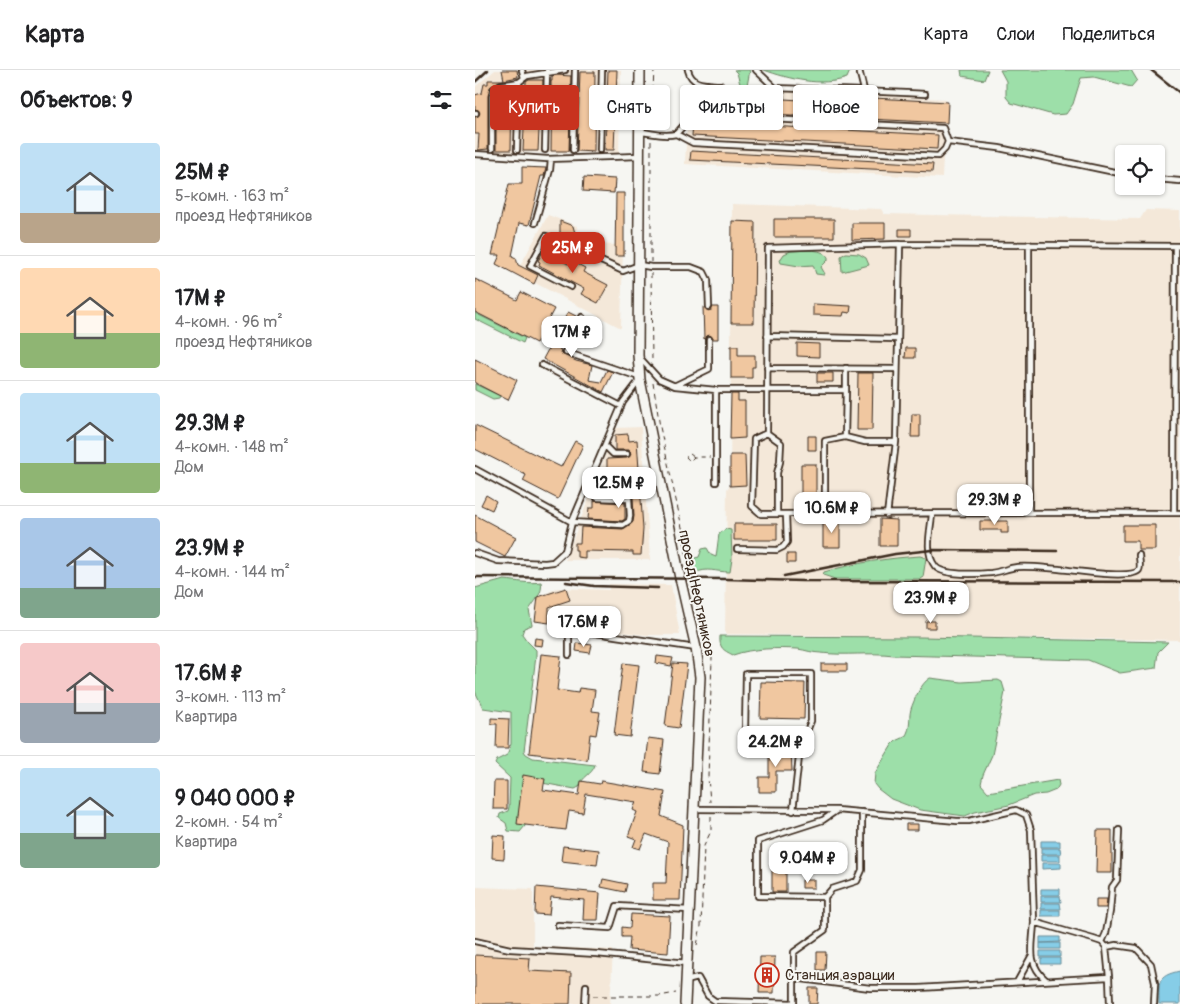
<!DOCTYPE html>
<html lang="ru">
<meta charset="utf-8">
<style>
body{margin:0;font-family:Pangolin,sans-serif;background:#f6f6f6;color:#202124;height:100vh;display:flex;flex-direction:column;font-size:19px;white-space:nowrap}
*{box-sizing:border-box;margin:0}
p{font-size:16px;color:#757577}
.icon{flex:none;width:28px;height:28px;fill:none;stroke:currentColor;stroke-width:2;stroke-linecap:round;stroke-linejoin:round}
.map{position:relative;flex:1;overflow:hidden}
.side{display:flex;flex-direction:column;background:#fff;width:475px}
.side>*{flex:none}
.top-card{position:absolute;left:15px;top:15px;width:475px;height:45px;display:flex;gap:10px}
.controls{position:absolute;left:640px;top:75px;display:grid;gap:10px}
.controls a{display:grid;place-items:center;width:50px;height:50px;border-radius:5px;background:#fff;box-shadow:0 1px 4px #0004;font-size:25px}
.price{position:absolute;translate:-50% -42px;padding:0 11px;border-radius:10px;background:#fff;color:#222;font-size:16px;line-height:32px;filter:drop-shadow(0 1px 2px #0008)}
.price::after{content:'';position:absolute;left:50%;top:30px;width:15px;height:11px;margin-left:-8px;background:inherit;clip-path:polygon(0 0,100% 0,50% 100%)}
.price.active{background:#c8321e;color:#fff}
ul{padding:0;list-style:none}
li{display:flex;align-items:center;gap:15px;height:125px;padding:0 20px}
li+li{border-top:1px solid #e0e0e0}
li span{display:grid;place-items:center;flex:none;width:140px;height:100px;border-radius:5px;color:#555}
li>.icon{margin-inline-start:auto}
span .icon{width:60px;height:60px;fill:#fffc;stroke-width:1}
li b{font-size:21px}
h2{display:flex;justify-content:space-between;align-items:center;height:60px;padding:0 20px;font-size:21px}
.pill{padding:0 18px;border-radius:5px;background:#fff;box-shadow:0 1px 4px #0004;font-size:18px;line-height:45px}
.pill.active{background:#c8321e;color:#fff}
header{display:flex;align-items:center;gap:30px;box-sizing:border-box;height:70px;padding:0 25px;background:#fff;border-bottom:1px solid #e0e0e0}
header strong{font-size:24px}
nav{display:flex;gap:28px;margin-inline-start:auto;font-size:18px}
main{display:flex;flex:1;min-height:0}
.map>svg:first-child{display:block}
.built{fill:#f4e8d9}
.green{fill:#9ddfa9;stroke:#6c8464}
.water{fill:#86cde7;stroke:#688c97}
.building{fill:#f0c7a0;stroke:#3b2a1e}
.lines{fill:none;stroke-linecap:round;stroke-linejoin:round}
.lane-casing{stroke:#3b2a1e;stroke-width:8}
.street-casing{stroke:#3b2a1e;stroke-width:12}
.path{stroke:#3b2a1e;stroke-width:1;stroke-dasharray:5 4;stroke-linecap:butt}
.lane{stroke:#f6f6f2;stroke-width:4.5}
.street{stroke:#f6f6f2;stroke-width:9}
.rail{stroke:#3b2a1e;stroke-width:2.5}
.labels{text-anchor:middle;stroke-width:4;stroke-linejoin:round;paint-order:stroke}
.street-label{font-size:15px;fill:#3b2a1e;stroke:#f6f6f2}
.poi-label{font-size:15px;fill:#3b2a1e;stroke:#f6f6f2;text-anchor:start}
</style>
<header>
<strong>Карта</strong>
<nav><a>Карта</a><a>Слои</a><a>Поделиться</a></nav>
</header>
<main>
<section class="side">
<h2>Объектов: 9<svg class="icon" aria-label="filters" viewBox="0 0 24 24"><path d="M4 7h16M4 17h16"/><circle cx="9" cy="7" r="2"/><circle cx="15" cy="17" r="2"/></svg></h2>
<ul>
<li><span style="background:linear-gradient(#bfe0f5 70%,#b9a48a 0)"><svg class="icon" aria-label="home" viewBox="0 0 24 24"><path d="M3 11l9-7 9 7M6 9v11h12V9"/></svg></span><div><b>25M ₽</b><p>5-комн. · 163 m²</p><p>проезд Нефтяников</p></div></li>
<li><span style="background:linear-gradient(#ffd9b3 65%,#8fb573 0)"><svg class="icon" aria-label="home" viewBox="0 0 24 24"><path d="M3 11l9-7 9 7M6 9v11h12V9"/></svg></span><div><b>17M ₽</b><p>4-комн. · 96 m²</p><p>проезд Нефтяников</p></div></li>
<li><span style="background:linear-gradient(#bfe0f5 70%,#8fb573 0)"><svg class="icon" aria-label="home" viewBox="0 0 24 24"><path d="M3 11l9-7 9 7M6 9v11h12V9"/></svg></span><div><b>29.3M ₽</b><p>4-комн. · 148 m²</p><p>Дом</p></div></li>
<li><span style="background:linear-gradient(#a9c7e8 70%,#7fa58c 0)"><svg class="icon" aria-label="home" viewBox="0 0 24 24"><path d="M3 11l9-7 9 7M6 9v11h12V9"/></svg></span><div><b>23.9M ₽</b><p>4-комн. · 144 m²</p><p>Дом</p></div></li>
<li><span style="background:linear-gradient(#f6c9c9 60%,#9aa5b1 0)"><svg class="icon" aria-label="home" viewBox="0 0 24 24"><path d="M3 11l9-7 9 7M6 9v11h12V9"/></svg></span><div><b>17.6M ₽</b><p>3-комн. · 113 m²</p><p>Квартира</p></div></li>
<li><span style="background:linear-gradient(#bfe0f5 65%,#7fa58c 0)"><svg class="icon" aria-label="home" viewBox="0 0 24 24"><path d="M3 11l9-7 9 7M6 9v11h12V9"/></svg></span><div><b>9 040 000 ₽</b><p>2-комн. · 54 m²</p><p>Квартира</p></div></li>
</ul>
</section>
<div class="map">
<svg width="705" height="934" viewBox="0 0 705 934">
<rect width="100%" height="100%" fill="#f6f6f2"/>
<filter id="ink" filterUnits="userSpaceOnUse"><feTurbulence type="fractalNoise" baseFrequency=".02" numOctaves="2"/><feDisplacementMap in="SourceGraphic" scale="10" xChannelSelector="R" yChannelSelector="G"/><feConvolveMatrix kernelMatrix="1 2 1 2 8 2 1 2 1" color-interpolation-filters="sRGB"/></filter>
<g filter="url(#ink)">
<!-- built -->
<path class="built" d="M20,0H146L144,83L0,82V17Z
M214,16L471,29L467,108L210,94Z
M257,134L406,139L409,144L616,148L665,149L671,140L705,141V570L250,564L252,419L255,415Z
M73,145L102,156V174L148,175L146,258L41,203Z
M166,357L175,490H90L141,358Z
M134,514L196,515L205,565H171L60,551L64,527L82,518L134,520Z
M0,817L58,819V876L138,880L135,934H0Z"/>
<!-- green -->
<path class="green" d="M259,0H275L272,16L269,17L265,14L262,3Z
M289,0H375V1L372,8C346,17 314,9 289,0Z
M486,0H513L509,10L487,6Z
M525,0H656L662,10L656,17L619,7L606,8L598,34L591,44L578,45L536,33L531,27V11Z
M316,181C327,181 346,177 353,187V190L346,197L350,204L349,205L341,204L338,195L324,196L306,193L305,190L309,184Z
M371,183L384,184L391,188L394,195L367,202L366,186Z
M0,243L50,268L48,273L0,249Z
M0,314L25,326L24,328L18,329L0,320Z
M251,459L256,460L257,489L255,502C240,502 233,497 220,503L215,499L216,489L224,487L227,479L232,478L236,485L241,487L244,464Z
M445,486L451,488L448,507L445,509H360L348,505L349,502C379,493 414,488 445,486Z
M29,510C44,511 52,514 66,512C69,522 59,532 54,540L57,555L49,558L47,564L52,571L61,580V586L49,681L51,684L58,688L120,695C117,705 107,706 104,717L100,719L67,713L51,748L50,756L45,762L33,761L31,753L24,748L25,744L33,741L34,737L35,708L20,694L22,690L32,685L36,674V642L8,638L0,621V518Z
M245,566L446,567L693,572L683,582L681,598L645,603L613,590L419,585C395,582 370,586 346,583C338,583 330,580 323,579C302,578 278,578 258,585C248,580 244,578 245,566Z
M455,608L487,612L523,610L527,612L530,622L517,685L508,705L506,714L513,722L583,710L584,715L581,720L571,724L559,725L534,735L500,742L490,746L445,740L416,729L403,719L399,714L400,703L417,675L421,671L430,667C437,656 433,650 436,639C439,630 446,613 455,608Z"/>
<!-- water -->
<path class="water" d="M566,771H585V777H566Z
M566,778H585L586,784H566Z
M566,785H585V791H566Z
M567,793H586V798L567,799Z
M566,819H585V825H566Z
M566,826H585L586,832H566Z
M566,833H585L586,839H566Z
M566,840H585V846H566Z
M565,867H585V872L565,873Z
M565,873H585V879H565Z
M565,881H585V887H565Z
M566,888H585V894H566Z
M705,901V934H684C684,913 681,906 705,901Z"/>
<!-- building -->
<path class="building" d="M27,0H42L43,7L24,11L15,17L13,26V79L3,80L4,64H0V47L3,46L5,43L3,40L0,39V25L7,23L9,14H13V10H29Z
M133,0H142L139,80H130Z
M105,2H120L119,82L102,81Z
M82,5L96,6L94,81H76L77,17H76V11H77V6Z
M54,10H68V17H66L63,81H48L51,12Z
M37,17L36,80H21V27L22,22L27,19Z
M249,20H266V27L300,29V24L309,25V29L342,31V25L473,32L472,53L217,40L218,24L249,26Z
M218,52L463,65L462,79L217,66Z
M216,81L458,94L457,102L215,90Z
M47,97L71,98L69,106H66L54,155L44,153L37,186L41,188L43,195L63,205L59,214L21,194L25,185H17L34,114H47Z
M109,107L140,109L139,123L108,121Z
M141,123H149V186H140Z
M299,149H359V167H299Z
M85,151L98,156L103,174L85,168Z
M257,151L280,152L279,253H256Z
M377,153H410V169L377,170Z
M424,159H436V166H424Z
M71,175L83,180L80,187L93,194L95,190L110,198L108,202L133,215L123,233L106,224L109,219L64,195L65,192L63,191Z
M0,209L42,230L46,222L79,239L61,273L0,242Z
M338,234L376,236L375,243L369,242L368,246L338,245Z
M228,237L234,241L238,237H243V269H238L236,266L234,265L229,269Z
M93,242L101,246L84,279L86,280L85,283L101,291L117,295L114,310L126,312L132,300L138,302L128,322L68,289Z
M322,273L344,274V287L322,286Z
M256,276H263V285H280V297H277V308H256Z
M431,278H440V288H430Z
M0,289L42,310L33,330L0,313Z
M342,303H358V312H342Z
M383,303H398L397,360H382Z
M256,324H263V331H270V368L255,369Z
M437,344H445V367H436Z
M0,355L86,397L100,371L108,375L83,429L48,411L51,405L0,379Z
M153,364L154,371L162,370L168,459L166,485H158V482L110,481V488L102,487V480H100V473H105L106,457L148,459L158,452L159,446L157,409L153,407L132,406V389L152,388L156,384L154,380H140V365Z
M333,366H341V380H333Z
M255,385H270L271,415L255,416Z
M326,394H341V434H326Z
M132,414L149,415L150,425L122,424V415Z
M11,425L21,431L17,440L6,435Z
M119,431L150,433V449L147,451L113,449L114,438H119Z
M0,445L41,467L30,487L0,472Z
M405,449L422,450V476H405Z
M348,450H365V477H348Z
M505,451H533V463H526V460H505Z
M259,454H302V470H259Z
M648,455H680V480H663V471H648Z
M312,484H320V493H312Z
M91,518L95,530L74,537V553L60,551L63,527Z
M451,551H460V558H451Z
M60,568L68,569L67,576L59,575Z
M102,573L117,575L115,583L101,581Z
M66,584L86,586L82,620L103,623L104,618L120,620L117,641L125,642L121,665L115,664L112,690L54,683Z
M182,586L198,588L196,596L181,593Z
M148,593L164,595L155,667L139,665Z
M198,593L212,594L204,658L190,656Z
M346,594H372V601H346Z
M286,612L330,613L329,649L285,648Z
M16,648L34,649L33,678H21L22,654H16Z
M173,668L189,670L185,704L169,702Z
M316,678L317,701H301V722H284V707H294V679Z
M48,705L70,709L68,720L104,725L106,711L125,714L126,711L190,722L186,746L208,755L205,830H178V813H191L193,772L171,764L165,779L158,777L161,769L153,766L162,742L158,740L161,732L111,724L108,743L94,741L91,760L42,754Z
M19,711H32V739H18Z
M431,754H443V760H431Z
M622,760H637V803H621Z
M18,765L30,766L29,789L17,788Z
M88,776L124,780L122,795L86,791Z
M297,777H311V822H297Z
M128,809L152,814L150,822L126,817Z
M327,810H339V818H327Z
M61,817L125,823L123,850H108L109,830L76,827L74,845L60,844Z
M621,829H632L631,838H621Z
M156,844L195,846L193,883L154,880L155,867H147V857L155,858Z
M342,882H351L350,900H342Z
M0,885L55,888L54,901L96,903L95,934H0Z
M285,887H300L299,923H284Z
M334,918H343L342,934H334Z"/>
<g class="lines">
<!-- lane casing -->
<g class="lane-casing">
<path id="lane" d="M47,0L49,8
M213,0C217,16 232,14 245,15
M281,0L300,18C350,20 400,21 450,24
M384,0L389,20
M0,43H1
M165,62C179,63 187,67 201,64L218,73L463,86L470,79L473,72L468,58L218,45L201,64
M473,72L524,78L649,104
M17,79V26L19,19L25,15L44,12L52,6L90,0
M42,80L44,12
M70,80L72,1
M98,80L100,0
M125,80L127,0
M0,84L72,89L164,86
M681,109L705,111
M60,153L75,100L76,89
M554,174V441
M705,176L425,174L293,178L292,363L279,369L277,436L286,444C426,444 565,442 705,443
M96,217L55,196L71,166L148,201L164,195L176,197H216L229,202L233,210L234,237
M107,247L90,282L164,307
M292,266L422,269
M164,287L184,309L200,316L241,320H371L370,367L390,372H421L425,174
M67,295L146,336
M292,298L422,299
M201,315L234,299V269
M241,320V412
M371,320V298
M292,363L306,373L305,392L302,403V444
M130,376L138,384H152
M0,399L97,452L148,455L154,451L155,446L153,411L129,410L118,403
M122,428L154,429
M699,443L700,176
M350,444V371L370,367
M457,444C456,459 449,482 460,496C467,506 503,504 516,503C525,502 533,498 542,497C556,496 570,498 584,499C597,500 657,510 664,500C666,497 664,489 664,485
M412,445L421,372
M262,479L302,480L308,477L312,472L311,444
M0,483L23,491L70,493L78,492L90,481L97,452L148,332L164,311
M94,585V559L221,578
M219,739L362,740L482,751H494L541,740L551,745L556,760L559,852L618,869L627,872L631,877L634,907L635,934
M318,741L325,678L336,651V604H271L270,661H332
M361,741L348,750L283,771V826L350,827L357,819L382,811L387,800V742
M559,852C558,876 551,893 571,910
M83,855L135,858L142,836L214,840
M0,871L35,879L122,884L212,893
M627,872L631,863L635,841L637,817L642,810L644,760
M631,877L641,875L661,878L676,894L680,913L679,934
M319,908L395,918H444L634,907
M211,911L223,908L233,926L240,931L319,933
M542,912L557,885
M110,934L111,916
M319,934V882L350,860V827"/>
</g>
<!-- street casing -->
<g class="street-casing">
<path id="street" d="M165,0L163,285L165,310L205,508L221,578L225,607L210,934"/>
</g>
<!-- path -->
<path class="path" d="M176,57L179,0
M176,71V192
M176,203L177,292
M178,313L185,357L208,462L215,508L237,589L233,707L235,732
M219,387L215,384L211,387L215,391L219,387H235
M222,875L226,856L229,776L236,761V746
M118,926H184L201,923"/>
<!-- lane -->
<use href="#lane" class="lane"/>
<!-- street -->
<use href="#street" class="street"/>
<!-- rail -->
<path class="rail" d="M676,0L705,23
M0,12L13,0
M309,506L420,484L457,480L582,481
M0,507L251,509L327,511L705,512
M91,512L119,516L183,518"/>
</g>
</g>
<!-- icons -->
<defs>
<g id="building-ring" transform="scale(1.25)"><circle r="9.5" fill="#f6f6f2" stroke="#c8321e" stroke-width="1.5"/><path d="M-4-6H4V6H1V3H-1V6H-4ZM-2.5-4.3h1.7v1.8h-1.7ZM.8-4.3h1.7v1.8H.8ZM-2.5-1h1.7V.8h-1.7ZM.8-1h1.7V.8H.8Z" fill="#c8321e"/></g>
</defs>
<g fill-rule="evenodd">
<use href="#building-ring" x="292" y="905"/>
</g>
<g class="labels">
<!-- street labels -->
<g class="street-label">
<text transform="translate(222 523) rotate(78)" y="5">проезд Нефтяников</text>
</g>
<!-- poi labels -->
<g class="poi-label">
<text x="310" y="910">Станция аэрации</text>
</g>
</g>
</svg>
<div class="controls">
<a><svg class="icon" aria-label="locate" viewBox="0 0 24 24"><circle cx="12" cy="12" r="6"/><path d="M12 2v4M12 18v4M2 12h4M18 12h4"/></svg></a>
</div>
<b class="price active" style="left:98px;top:204px">25M ₽</b>
<b class="price" style="left:97px;top:288px">17M ₽</b>
<b class="price" style="left:144px;top:439px">12.5M ₽</b>
<b class="price" style="left:520px;top:456px">29.3M ₽</b>
<b class="price" style="left:357px;top:464px">10.6M ₽</b>
<b class="price" style="left:456px;top:554px">23.9M ₽</b>
<b class="price" style="left:109px;top:578px">17.6M ₽</b>
<b class="price" style="left:301px;top:698px">24.2M ₽</b>
<b class="price" style="left:333px;top:814px">9.04M ₽</b>
<div class="top-card">
<a class="pill active">Купить</a>
<a class="pill">Снять</a>
<a class="pill">Фильтры</a>
<a class="pill">Новое</a>
</div>
</div>
</main>
